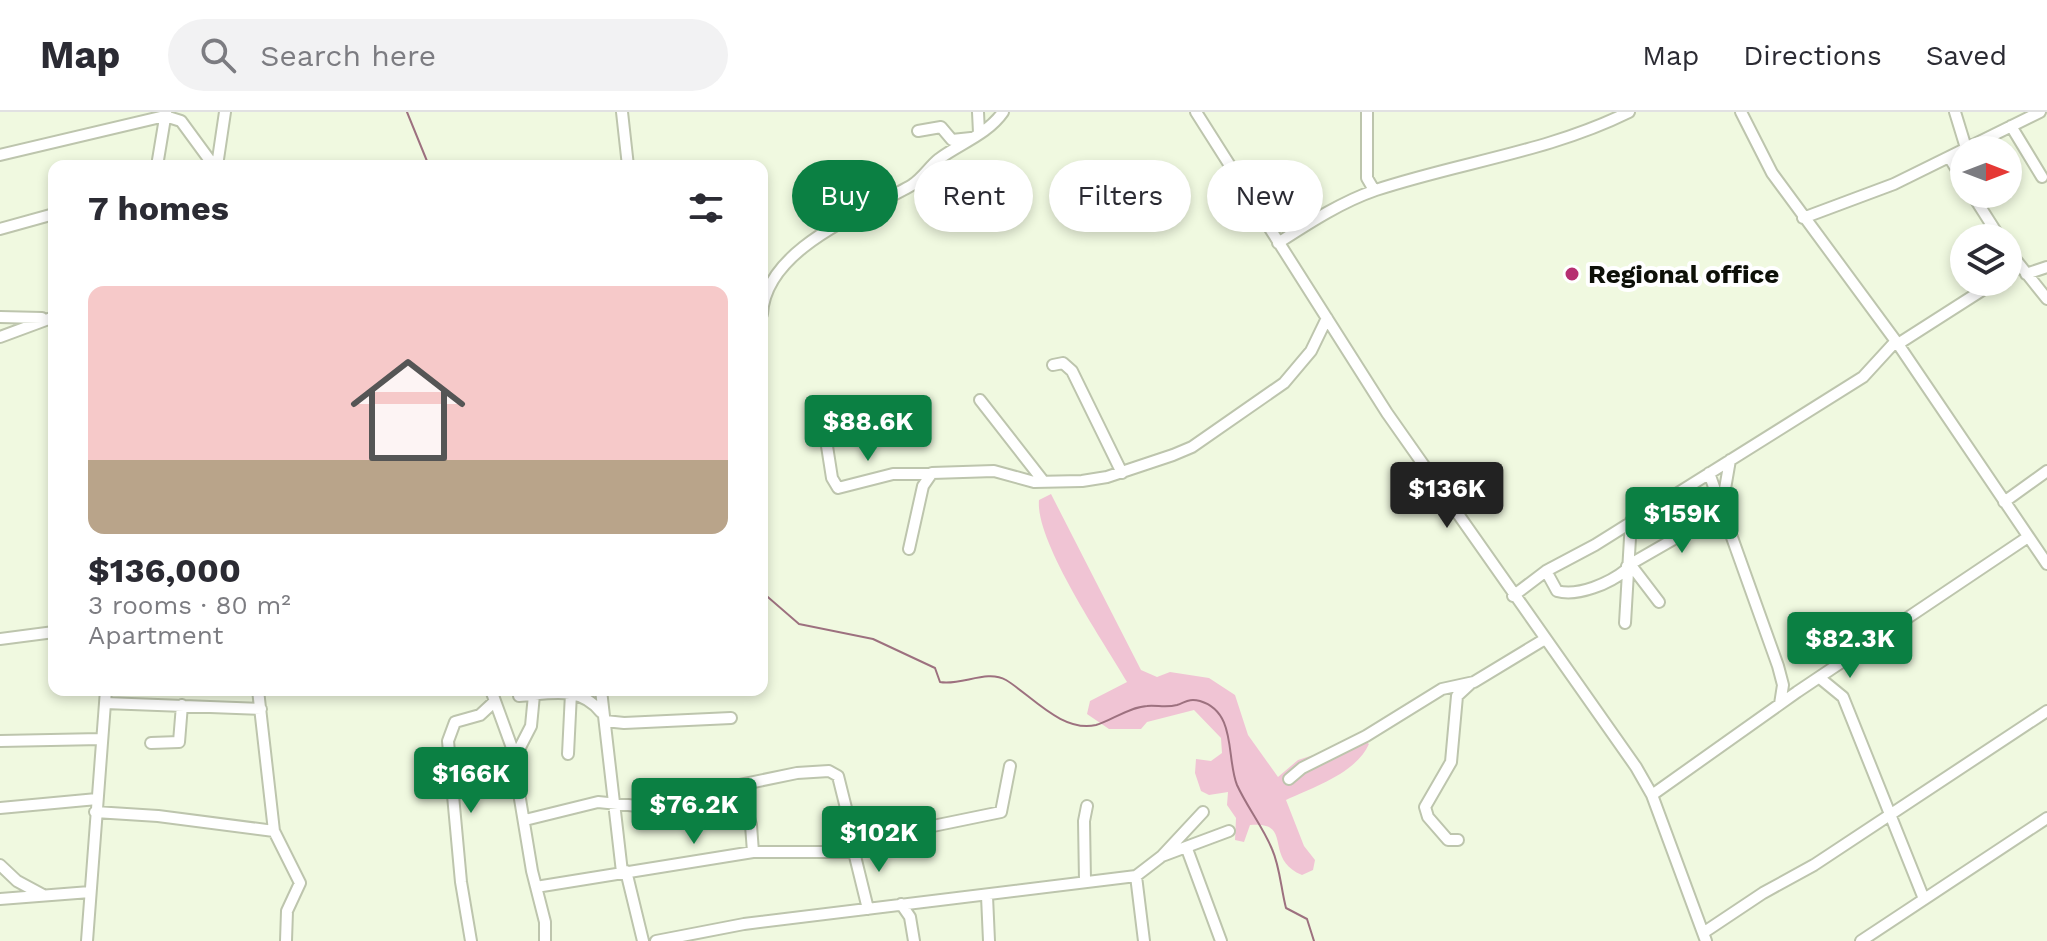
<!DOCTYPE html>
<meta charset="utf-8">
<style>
body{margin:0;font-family:"Work Sans",sans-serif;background:#f2f2f3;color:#2b2b33;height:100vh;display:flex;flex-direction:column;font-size:30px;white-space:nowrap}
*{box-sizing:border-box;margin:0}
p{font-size:26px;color:#7c7c81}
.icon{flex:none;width:44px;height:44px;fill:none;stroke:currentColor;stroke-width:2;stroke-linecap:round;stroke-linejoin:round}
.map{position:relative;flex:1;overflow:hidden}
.details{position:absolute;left:48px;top:48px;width:720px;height:536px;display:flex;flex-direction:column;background:#fff;border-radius:16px;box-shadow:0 4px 12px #0003}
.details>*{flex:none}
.banner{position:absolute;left:792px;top:48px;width:760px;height:72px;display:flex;gap:16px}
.needle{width:52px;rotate:90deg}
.tools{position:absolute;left:1950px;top:24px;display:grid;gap:16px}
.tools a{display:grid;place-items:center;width:72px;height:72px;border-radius:50%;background:#fff;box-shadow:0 4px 12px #0003;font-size:40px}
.price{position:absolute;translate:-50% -68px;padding:0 18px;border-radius:8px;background:#0b8043;color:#fff;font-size:26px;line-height:52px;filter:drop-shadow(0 2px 4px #0008)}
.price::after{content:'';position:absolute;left:50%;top:48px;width:24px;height:18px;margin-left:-12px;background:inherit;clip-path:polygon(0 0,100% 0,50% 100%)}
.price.active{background:#222;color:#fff}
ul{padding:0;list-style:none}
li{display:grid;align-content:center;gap:16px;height:424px;padding:0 40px}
li span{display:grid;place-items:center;height:248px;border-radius:16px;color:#555}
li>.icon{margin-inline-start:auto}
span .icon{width:144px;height:144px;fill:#fffc;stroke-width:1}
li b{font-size:34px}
h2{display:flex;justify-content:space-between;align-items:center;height:96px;padding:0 40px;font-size:34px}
.tag{padding:0 28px;border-radius:36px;background:#fff;box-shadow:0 4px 12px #0003;font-size:28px;line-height:72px}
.tag.active{background:#0b8043;color:#fff}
header{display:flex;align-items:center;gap:48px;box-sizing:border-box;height:112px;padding:0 40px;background:#fff;border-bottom:2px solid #e1e1e2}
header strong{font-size:38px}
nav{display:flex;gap:44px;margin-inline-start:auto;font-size:28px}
.search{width:560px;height:72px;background:#f2f2f3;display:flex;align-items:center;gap:20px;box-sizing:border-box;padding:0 28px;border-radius:44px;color:#7c7c81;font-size:30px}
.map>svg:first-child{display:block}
.green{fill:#f0c4d4}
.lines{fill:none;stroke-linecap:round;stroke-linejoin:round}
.stream{stroke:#9d717f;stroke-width:2}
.minor-casing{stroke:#bdc5ad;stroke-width:14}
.minor{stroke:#fff;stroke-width:10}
.poi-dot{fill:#b62f71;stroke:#fff;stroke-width:3}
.labels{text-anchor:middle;stroke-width:8;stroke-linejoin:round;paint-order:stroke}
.poi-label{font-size:26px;font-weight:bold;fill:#0d1008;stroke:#fff;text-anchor:start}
</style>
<header>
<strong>Map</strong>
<div class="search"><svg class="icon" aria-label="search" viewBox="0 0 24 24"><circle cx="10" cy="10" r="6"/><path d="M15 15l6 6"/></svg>Search here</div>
<nav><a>Map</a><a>Directions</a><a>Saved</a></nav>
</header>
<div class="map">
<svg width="2047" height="829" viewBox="0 0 2047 829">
<rect width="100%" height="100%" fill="#f0f9e0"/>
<!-- green -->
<path class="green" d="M1051,382L1141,558L1157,565L1170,560L1209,566L1235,583L1248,623L1278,665L1298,648L1363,627L1369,632C1356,661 1314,675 1286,688L1304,734L1315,748L1313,758L1302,763C1262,746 1295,709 1250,713L1244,730L1235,728L1236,706L1227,693L1228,680L1209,683L1201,679L1195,661L1196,647L1211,649L1222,641L1221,626L1194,598L1147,610L1141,617H1109L1087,602L1090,589L1127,570C1104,530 1035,430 1039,388Z"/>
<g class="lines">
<!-- stream -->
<path class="stream" d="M407,0L429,54
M762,480L799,512L873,527L935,556L940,570C961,574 987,557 1006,568C1031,583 1062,621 1096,613C1111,609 1129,595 1147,594C1157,593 1166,596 1177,593C1186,590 1189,586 1200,589C1237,600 1226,646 1237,673C1247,695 1263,715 1272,737C1280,755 1281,777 1286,796L1307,807L1314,829"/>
<!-- minor casing -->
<g class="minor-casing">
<path id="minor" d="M622,0L628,54
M978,0L979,21
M1196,0L1387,301L1636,655L1652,683L1706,829
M1367,0V66L1374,78
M1741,0L1772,61L1898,232L2047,452
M1955,0L1966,36
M2011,14L2042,65
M918,19L941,15L952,28L971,26
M0,43L165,4L181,9L214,54
M1949,45L1964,69
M157,54L166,0
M217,54L225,0
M1972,82L2000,126
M1803,106L1894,72L2040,0
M0,117L54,102
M1278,131C1309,111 1341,90 1376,78C1461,50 1548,40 1629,0
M2008,138L2047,187
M2008,162L2019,155
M2026,162L2047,155
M762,202C766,135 864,101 912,73C923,66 929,55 939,47C959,32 988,22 1003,0
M0,205L42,206
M0,225L54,205
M1898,232L1995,170
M1053,253L1063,251L1072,259L1122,361
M980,288L1044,370
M824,315L832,366L838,376L893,362H930
M1709,361L1778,554L1783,573L1780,592
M2004,390L2047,359
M909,437L923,374L932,361L994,359L1034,370L1082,369L1107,365L1173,343L1192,335L1284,271L1311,239L1327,206
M1630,452L1659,490
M1627,454L1721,400L1730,348
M1546,459L1557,479C1578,485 1610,471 1626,458
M1513,484L1546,459L1595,433L1863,265L1896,229
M1625,511L1631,409
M0,527L54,520
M1821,567L1843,585L1924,787
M258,578L274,719L300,771L287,799L286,829
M491,578L511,633L532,759L545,810V829
M601,578L622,760
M519,584C550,582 579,573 601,600
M105,591L261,597
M605,609L624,611L731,606
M0,629L101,627
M151,631L179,630L182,593
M568,642L571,581
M514,647L531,614L534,583
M1289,667L1302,656L1366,624L1442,577L1474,570L1545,527
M740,674L751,713L753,740
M1652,683L1797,580L2028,425
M0,696L97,687
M95,700L158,704L274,719
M525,708L598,690L638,694L797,661L829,659L838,664L853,724
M861,722L854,740L868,797
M1458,728H1448L1428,705L1425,695L1451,650L1457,584L1471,571
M1187,737L1221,829
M829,738L857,723L928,715L1001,700L1010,654
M1162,744L1203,700
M0,753L17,769L43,783
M626,759L643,829
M1136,764L1162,744L1229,719
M1085,769L1084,709L1087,694
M536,775L753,740H854
M987,784L989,829
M0,787L90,780
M901,792L910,805L914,829
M1703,821L1763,781L1814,753L2047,599
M87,829L106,578
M471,829L461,770L448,629L455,610L480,603L494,590
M656,829L744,812L1136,764L1144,829
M1861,829L2047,706"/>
</g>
<!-- minor -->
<use href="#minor" class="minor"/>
</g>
<!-- markers -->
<circle class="poi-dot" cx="1572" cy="162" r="8"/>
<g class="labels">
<!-- poi labels -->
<g class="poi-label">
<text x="1588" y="171">Regional office</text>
</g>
</g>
</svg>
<div class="tools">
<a><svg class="needle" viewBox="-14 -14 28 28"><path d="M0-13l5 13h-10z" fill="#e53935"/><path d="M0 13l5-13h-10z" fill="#7c7c81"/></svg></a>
<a><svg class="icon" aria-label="layers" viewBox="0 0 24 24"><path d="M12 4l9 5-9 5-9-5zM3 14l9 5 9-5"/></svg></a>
</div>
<b class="price" style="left:868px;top:351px">$88.6K</b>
<b class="price active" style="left:1447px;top:418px">$136K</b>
<b class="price" style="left:1682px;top:443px">$159K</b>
<b class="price" style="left:1850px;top:568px">$82.3K</b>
<b class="price" style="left:471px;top:703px">$166K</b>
<b class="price" style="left:694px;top:734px">$76.2K</b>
<b class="price" style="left:879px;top:762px">$102K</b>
<div class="banner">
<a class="tag active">Buy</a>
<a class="tag">Rent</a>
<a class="tag">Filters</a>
<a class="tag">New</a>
</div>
<section class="details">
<h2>7 homes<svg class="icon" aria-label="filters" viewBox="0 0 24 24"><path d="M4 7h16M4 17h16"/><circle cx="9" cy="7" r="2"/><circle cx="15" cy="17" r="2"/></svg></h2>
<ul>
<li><span style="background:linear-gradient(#f6c9c9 70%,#b9a48a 0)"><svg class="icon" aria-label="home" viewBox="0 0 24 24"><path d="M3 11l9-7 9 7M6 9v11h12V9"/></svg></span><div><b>$136,000</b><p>3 rooms · 80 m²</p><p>Apartment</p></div></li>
</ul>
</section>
</div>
